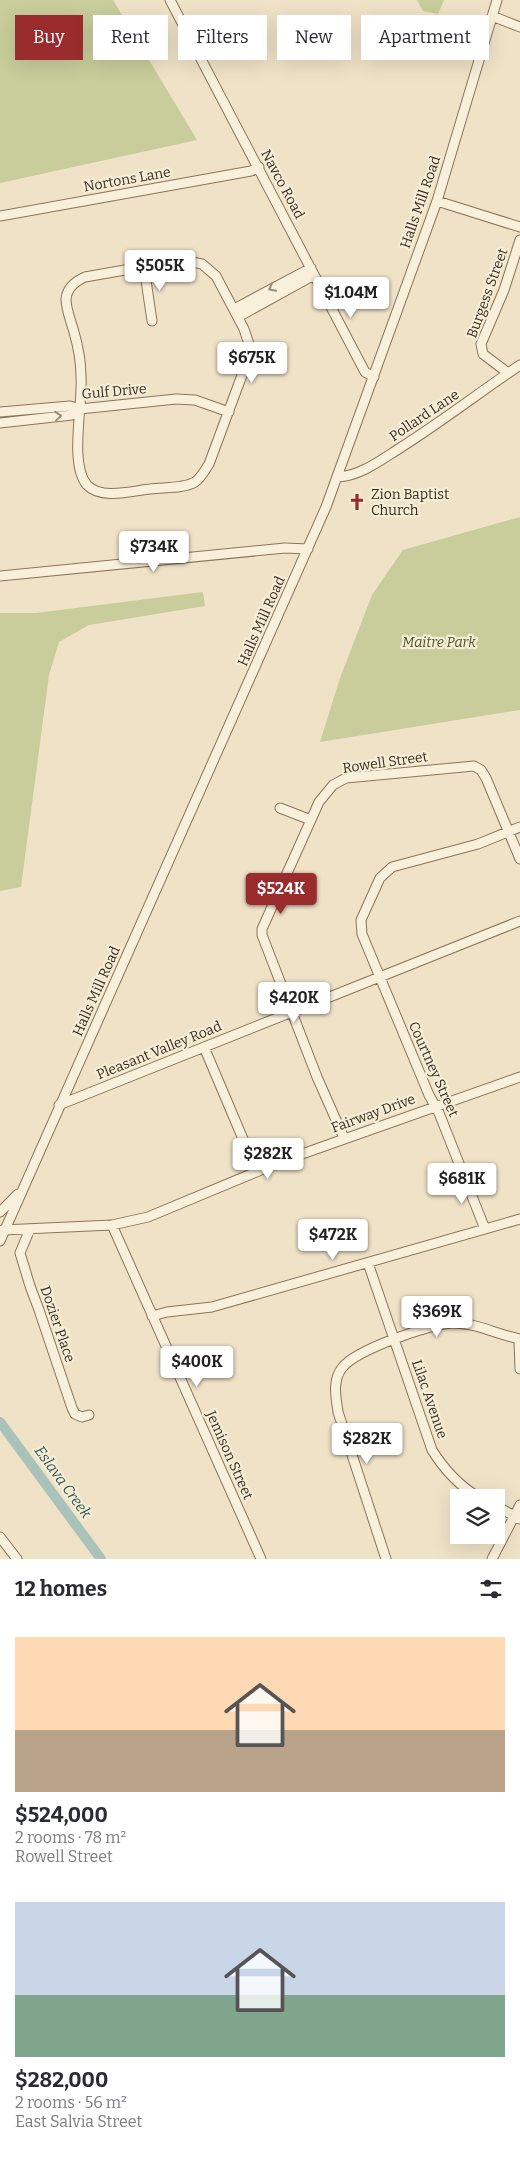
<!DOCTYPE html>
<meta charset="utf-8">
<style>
body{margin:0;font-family:Bitter,serif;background:#f7f7f7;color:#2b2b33;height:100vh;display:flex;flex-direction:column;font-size:19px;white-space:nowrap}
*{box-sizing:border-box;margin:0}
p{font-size:16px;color:#7c7c81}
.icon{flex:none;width:28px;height:28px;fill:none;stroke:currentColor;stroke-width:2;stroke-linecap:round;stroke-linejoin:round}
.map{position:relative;height:1559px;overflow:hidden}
.panel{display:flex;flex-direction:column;background:#fff;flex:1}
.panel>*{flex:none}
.banner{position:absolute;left:15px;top:15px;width:490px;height:45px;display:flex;gap:10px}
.tools{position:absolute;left:450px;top:1489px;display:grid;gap:10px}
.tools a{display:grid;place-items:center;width:55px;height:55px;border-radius:0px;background:#fff;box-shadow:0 5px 20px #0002;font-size:25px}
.price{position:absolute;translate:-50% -42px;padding:0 11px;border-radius:5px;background:#fff;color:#222;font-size:16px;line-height:32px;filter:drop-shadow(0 1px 2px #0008)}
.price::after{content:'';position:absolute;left:50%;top:30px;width:15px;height:11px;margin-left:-8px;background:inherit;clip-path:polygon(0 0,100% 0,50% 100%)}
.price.on{background:#9a2c2e;color:#fff}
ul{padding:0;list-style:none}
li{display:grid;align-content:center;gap:10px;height:265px;padding:0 15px}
li span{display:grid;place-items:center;height:155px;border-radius:0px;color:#555}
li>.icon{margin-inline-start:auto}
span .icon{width:90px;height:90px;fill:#fffc;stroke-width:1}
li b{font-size:21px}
h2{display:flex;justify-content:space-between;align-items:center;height:60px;padding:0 15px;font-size:21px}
.pill{padding:0 18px;border-radius:0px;background:#fff;box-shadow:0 5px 20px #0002;font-size:18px;line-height:45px}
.pill.on{background:#9a2c2e;color:#fff}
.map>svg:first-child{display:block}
.green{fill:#c8cd9b}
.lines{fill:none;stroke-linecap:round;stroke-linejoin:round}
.river{stroke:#a9c3bb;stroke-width:10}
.minor-casing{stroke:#8b745c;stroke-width:11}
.minor{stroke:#f9f0db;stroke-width:9}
.oneway{stroke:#9a8e7e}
.labels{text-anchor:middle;stroke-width:4.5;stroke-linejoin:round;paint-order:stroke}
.street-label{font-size:14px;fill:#3b2d20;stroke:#f6edd7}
.poi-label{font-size:14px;fill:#3b2d20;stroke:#f6edd7;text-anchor:start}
.park-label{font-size:14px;font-style:italic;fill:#4c5827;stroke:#f6edd7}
.water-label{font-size:15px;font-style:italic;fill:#2f5b57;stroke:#f6edd7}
</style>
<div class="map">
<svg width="520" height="1559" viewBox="0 0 520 1559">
<rect width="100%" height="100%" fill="#efe2c7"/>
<!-- green -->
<path class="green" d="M0,0H113L197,140L0,183Z
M417,0H444L438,14L423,11Z
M520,517V710L320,742L340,678L372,595L403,550Z
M203,592L205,606L89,625L59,642L49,675L21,887L0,891V613H36Z"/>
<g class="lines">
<!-- river -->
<path class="river" d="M0,1422L101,1559"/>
<!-- minor casing -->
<g class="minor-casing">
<path id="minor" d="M170,0L365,372L374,377
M492,16L520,27
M437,201L520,227
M0,216L251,171L259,167
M182,260L202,264L216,276L244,329L249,344L248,359L209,464C205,470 201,478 195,482C183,489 163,487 150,489C132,491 101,500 87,485C69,464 83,405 81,377C81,362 78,346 74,332C71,321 66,310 66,299C67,288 76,281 85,277Z
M144,267L152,321
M234,309L311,268
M238,317L314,275
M508,373L483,354L481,344L504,290L520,240
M0,412L70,406L80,409L176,399L195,400L229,412
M0,423L72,415L80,409
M338,477C360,476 381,460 400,448C441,422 480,392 520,365
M0,576L285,548L308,549
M280,808L311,820
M204,1047L257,1172
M59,1105L520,921
M344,1138L317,1077L262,935V929L319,802L333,785L346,778L474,766L481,770L486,778L520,859
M0,1212L18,1194
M112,1225L261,1559
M30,1229L20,1253L30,1286L39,1310L72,1408L75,1414L82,1417L89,1415
M485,1229L439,1113L429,1095L362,934L361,920L380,878L392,867L478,844L520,827
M2,1230L112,1225L148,1217L285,1160L520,1077
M0,1241L326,507L437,201L497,0
M368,1263L432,1450C445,1471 459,1486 480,1498
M152,1316L167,1312L212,1307L520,1219
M519,1340L520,1369
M496,1506L520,1519
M0,1537L17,1559
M386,1559L338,1412C336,1397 332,1381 342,1368C355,1350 432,1323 454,1323C477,1323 498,1335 520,1339
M492,1559L520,1505"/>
</g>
<!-- minor -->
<use href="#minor" class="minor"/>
</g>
<!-- one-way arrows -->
<defs><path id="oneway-chevron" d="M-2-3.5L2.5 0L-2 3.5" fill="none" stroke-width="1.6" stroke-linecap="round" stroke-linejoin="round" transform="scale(1.25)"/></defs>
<g class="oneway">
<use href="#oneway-chevron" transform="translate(272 288) rotate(152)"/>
<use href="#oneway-chevron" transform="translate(58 416) rotate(-6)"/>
</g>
<!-- icons -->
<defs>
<g id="church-bare" transform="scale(1.35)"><path d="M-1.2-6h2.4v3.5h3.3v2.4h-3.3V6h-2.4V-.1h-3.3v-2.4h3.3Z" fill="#9a2c2e" stroke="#f6edd7" stroke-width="2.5" paint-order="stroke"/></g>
</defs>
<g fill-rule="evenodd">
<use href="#church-bare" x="357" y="502"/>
</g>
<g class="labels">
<!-- street labels -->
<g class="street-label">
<text transform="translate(127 179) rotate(-10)" y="5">Nortons Lane</text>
<text transform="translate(283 184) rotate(62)" y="5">Navco Road</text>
<text transform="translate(420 202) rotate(-71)" y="5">Halls Mill Road</text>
<text transform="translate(487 293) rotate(-70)" y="5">Burgess Street</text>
<text transform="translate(114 391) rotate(-5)" y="5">Gulf Drive</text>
<text transform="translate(424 415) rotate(-34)" y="5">Pollard Lane</text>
<text transform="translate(261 621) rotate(-66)" y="5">Halls Mill Road</text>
<text transform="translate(385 762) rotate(-8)" y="5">Rowell Street</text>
<text transform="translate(96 991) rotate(-66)" y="5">Halls Mill Road</text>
<text transform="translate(159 1050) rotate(-22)" y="5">Pleasant Valley Road</text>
<text transform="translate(434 1069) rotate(66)" y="5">Courtney Street</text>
<text transform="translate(373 1113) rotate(-20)" y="5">Fairway Drive</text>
<text transform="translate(58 1324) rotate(71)" y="5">Dozier Place</text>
<text transform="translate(430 1399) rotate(71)" y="5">Lilac Avenue</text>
<text transform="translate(230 1455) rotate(66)" y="5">Jemison Street</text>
</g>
<!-- poi labels -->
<g class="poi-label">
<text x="371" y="499">Zion Baptist<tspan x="371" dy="16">Church</tspan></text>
</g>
<!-- park labels -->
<g class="park-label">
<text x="439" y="647">Maitre Park</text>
</g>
<!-- water labels -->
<g class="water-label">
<text transform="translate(63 1482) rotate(54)" y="5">Eslava Creek</text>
</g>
</g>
</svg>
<div class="tools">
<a><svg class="icon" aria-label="layers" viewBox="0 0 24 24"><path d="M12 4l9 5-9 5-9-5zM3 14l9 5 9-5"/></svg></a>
</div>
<b class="price" style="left:160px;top:292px">$505K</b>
<b class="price" style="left:351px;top:319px">$1.04M</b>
<b class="price" style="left:252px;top:384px">$675K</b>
<b class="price" style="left:154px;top:573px">$734K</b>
<b class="price on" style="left:281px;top:915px">$524K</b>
<b class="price" style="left:294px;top:1024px">$420K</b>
<b class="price" style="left:268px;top:1180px">$282K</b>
<b class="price" style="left:462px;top:1205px">$681K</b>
<b class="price" style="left:333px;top:1261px">$472K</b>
<b class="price" style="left:437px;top:1338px">$369K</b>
<b class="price" style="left:197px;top:1388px">$400K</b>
<b class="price" style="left:367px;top:1465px">$282K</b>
<div class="banner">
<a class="pill on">Buy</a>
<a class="pill">Rent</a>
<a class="pill">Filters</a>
<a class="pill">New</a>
<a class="pill">Apartment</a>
</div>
</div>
<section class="panel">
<h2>12 homes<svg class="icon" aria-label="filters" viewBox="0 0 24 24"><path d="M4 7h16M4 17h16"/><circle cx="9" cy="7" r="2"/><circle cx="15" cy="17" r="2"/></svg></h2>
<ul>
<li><span style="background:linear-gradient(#ffd9b3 60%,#b9a48a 0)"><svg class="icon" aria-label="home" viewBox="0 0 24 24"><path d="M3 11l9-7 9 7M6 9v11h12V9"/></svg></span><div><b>$524,000</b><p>2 rooms · 78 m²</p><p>Rowell Street</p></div></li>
<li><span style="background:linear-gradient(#c9d6e8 60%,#7fa58c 0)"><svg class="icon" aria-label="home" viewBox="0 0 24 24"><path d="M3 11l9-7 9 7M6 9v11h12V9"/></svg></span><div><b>$282,000</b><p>2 rooms · 56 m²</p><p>East Salvia Street</p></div></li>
</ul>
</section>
